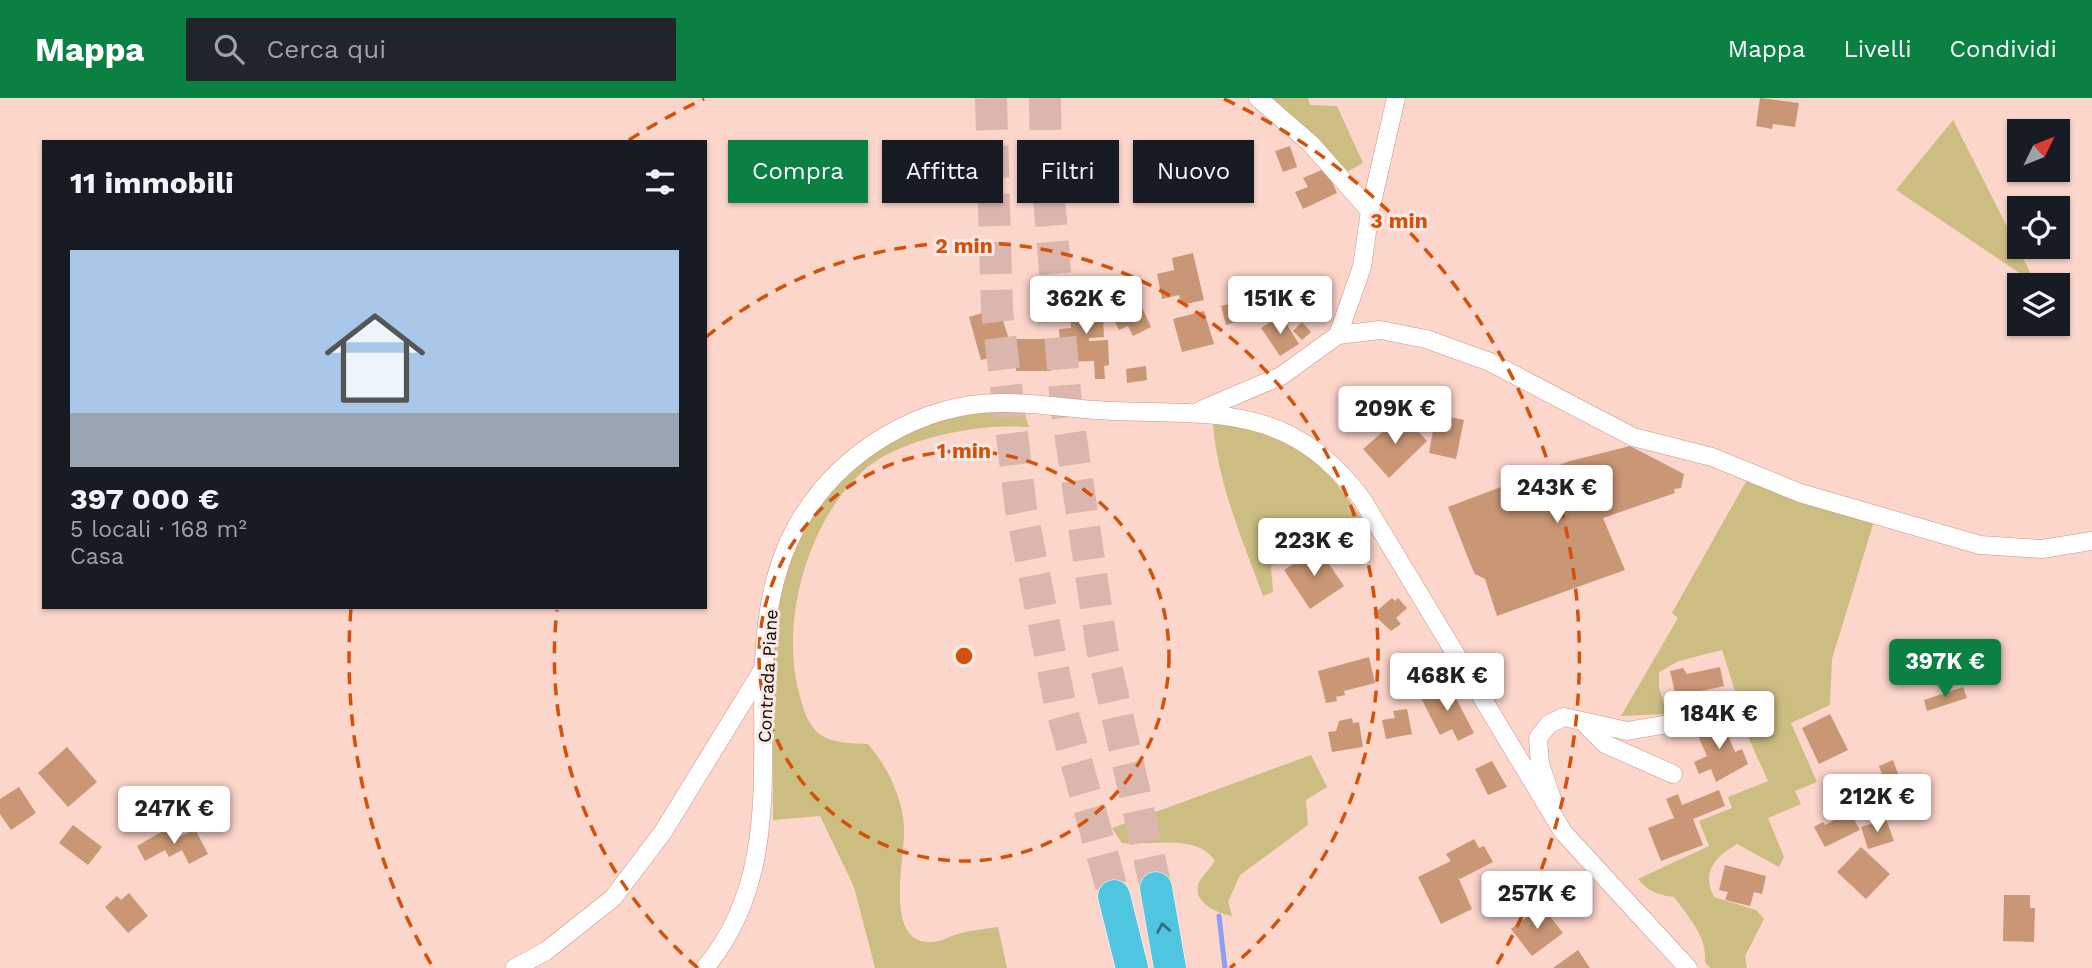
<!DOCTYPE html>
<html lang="it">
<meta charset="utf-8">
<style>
body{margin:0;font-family:"Work Sans",sans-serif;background:#20242c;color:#f1f3f6;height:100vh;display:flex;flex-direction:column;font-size:26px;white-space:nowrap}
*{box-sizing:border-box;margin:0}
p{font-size:23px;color:#9ea1a6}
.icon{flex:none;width:38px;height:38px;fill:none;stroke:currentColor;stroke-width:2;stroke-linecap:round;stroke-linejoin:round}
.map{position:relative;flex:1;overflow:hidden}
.panel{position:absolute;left:42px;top:42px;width:665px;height:469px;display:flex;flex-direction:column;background:#171b24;border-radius:0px;box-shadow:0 2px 5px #0004}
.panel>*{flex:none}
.top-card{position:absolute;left:728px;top:42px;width:665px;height:63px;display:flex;gap:14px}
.needle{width:46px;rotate:47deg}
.fabs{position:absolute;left:2007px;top:21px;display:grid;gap:14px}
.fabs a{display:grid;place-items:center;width:63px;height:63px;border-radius:0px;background:#171b24;box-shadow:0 2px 5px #0004;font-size:35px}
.price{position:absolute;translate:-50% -60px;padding:0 16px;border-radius:7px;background:#fff;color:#222;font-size:23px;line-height:46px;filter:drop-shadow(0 2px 4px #0008)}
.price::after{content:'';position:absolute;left:50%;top:42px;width:21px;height:16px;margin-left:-10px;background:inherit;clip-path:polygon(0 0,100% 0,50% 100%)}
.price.selected{background:#0b8043;color:#fff}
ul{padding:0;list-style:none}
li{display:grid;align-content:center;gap:14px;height:371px;padding:0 28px}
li+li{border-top:2px solid #363941}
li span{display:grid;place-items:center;height:217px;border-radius:0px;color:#555}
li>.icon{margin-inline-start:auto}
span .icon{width:126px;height:126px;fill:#fffc;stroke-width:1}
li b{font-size:30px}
h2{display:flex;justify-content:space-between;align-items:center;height:84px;padding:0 28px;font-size:30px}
.chip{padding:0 24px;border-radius:0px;background:#171b24;box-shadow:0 2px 5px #0004;font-size:24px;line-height:63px}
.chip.selected{background:#0b8043;color:#fff}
header{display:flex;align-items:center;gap:42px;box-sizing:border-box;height:98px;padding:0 35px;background:#0b8043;color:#fff}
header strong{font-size:33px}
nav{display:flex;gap:38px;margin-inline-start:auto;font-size:24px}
.search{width:490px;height:63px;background:#20242c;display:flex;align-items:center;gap:18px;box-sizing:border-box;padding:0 24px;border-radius:0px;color:#9ea1a6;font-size:26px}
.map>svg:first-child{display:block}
.green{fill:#ccbe83}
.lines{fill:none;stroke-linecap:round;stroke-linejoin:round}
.stream{stroke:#8f9df2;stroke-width:5}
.building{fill:#c99775}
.highway-tunnel{stroke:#dab6ad;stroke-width:32;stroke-dasharray:32 16;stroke-linecap:butt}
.street-casing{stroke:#cf9383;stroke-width:19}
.highway-casing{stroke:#fff;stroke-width:33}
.street{stroke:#fff;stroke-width:18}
.highway{stroke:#4fc5e0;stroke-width:32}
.oneway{stroke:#376f7d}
.ring{fill:none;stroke:#d3510b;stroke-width:3.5;stroke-dasharray:12 9}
.labels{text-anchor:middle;stroke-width:6;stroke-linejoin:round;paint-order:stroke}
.street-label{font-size:18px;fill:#1a0603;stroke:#f6e9e6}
.centre{fill:#d3510b;stroke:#f6e9e6;stroke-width:3.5}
.ring-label{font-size:21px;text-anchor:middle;font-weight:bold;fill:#d3510b;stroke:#f6e9e6;stroke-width:6;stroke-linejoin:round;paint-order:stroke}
</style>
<header>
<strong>Mappa</strong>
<div class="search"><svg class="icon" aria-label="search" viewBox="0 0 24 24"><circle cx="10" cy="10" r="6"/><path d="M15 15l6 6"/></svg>Cerca qui</div>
<nav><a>Mappa</a><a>Livelli</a><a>Condividi</a></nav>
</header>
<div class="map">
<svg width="2092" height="870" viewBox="0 0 2092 870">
<rect width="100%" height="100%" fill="#fcd5cb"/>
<!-- green -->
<path class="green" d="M1265,0H1308L1310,7L1337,8L1363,65L1343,76Z
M1953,22L2036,186L1896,92Z
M1023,310L1029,329C981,325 898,340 862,374C808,424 781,520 798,591C802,606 805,622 817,634C830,646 852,645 868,646C887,668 902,699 904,728C906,757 884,838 925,844C939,846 949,838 961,835C973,832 986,831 998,829L1007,870H875L854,789L820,718L773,722V555L780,479L806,419L865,357L955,312Z
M1213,325C1284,335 1323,359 1361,420L1312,442L1271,468L1273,494L1263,498C1243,443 1217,384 1213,325Z
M1748,380L1875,420L1832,561L1830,607L1791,625L1817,684L1795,693L1801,706L1768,720L1784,759L1779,769L1737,746C1715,759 1701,774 1714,799L1756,812L1764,821L1745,858L1747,870H1710L1705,864C1707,838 1689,820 1674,799C1658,797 1649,794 1638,781L1709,748L1699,723L1732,710L1728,699L1768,683L1735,610L1740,608L1722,552L1679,563L1659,574V589L1667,616L1621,618L1678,520L1672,515Z
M1311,657L1327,689L1306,702L1308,727L1240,777L1228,804L1232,818C1215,815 1188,802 1201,781C1205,775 1211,769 1215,763C1198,735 1150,748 1122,745L1112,730Z"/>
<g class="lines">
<!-- stream -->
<path class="stream" d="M1219,818L1225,870"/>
</g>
<!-- building -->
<path class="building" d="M1760,0L1799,5L1795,29L1773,26L1772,31L1756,28Z
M1290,48L1297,69L1283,74L1275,53Z
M1326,70L1337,95L1303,111L1295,94L1308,89L1303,80Z
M1193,155L1204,202L1182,207L1179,197L1162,201L1157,176L1174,172L1172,160Z
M1102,196L1104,239L1089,240V243L1108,242L1109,267L1104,268L1105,281H1095L1094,263L1061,264L1059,231L1071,230L1070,212L1075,211V207L1088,206V197Z
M1253,200L1258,218L1226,227L1221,208Z
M1138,201L1151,229L1133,238L1128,228L1119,232L1110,214Z
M999,210L1013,254L981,262L969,219Z
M1204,213L1214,246L1182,254L1173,221Z
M1281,217L1299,246L1280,258L1261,230Z
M1302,224L1311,234L1302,242L1293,233Z
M1016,241H1051V273H1016Z
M1146,268L1147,282L1127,285L1126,271Z
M1403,316L1427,343L1389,380L1363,351Z
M1436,316L1464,322L1456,361L1429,355Z
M1630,348L1684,376L1681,390L1674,391L1675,395L1603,420L1625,472L1497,518L1485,481L1475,476L1472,470L1448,409L1570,363Z
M1318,450L1344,488L1310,511L1284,472Z
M1392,500L1395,503L1398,500L1407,510L1396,520L1401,526L1391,533L1373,516Z
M1369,559L1375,585L1344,593L1345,597L1336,599L1337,603L1326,605L1318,573Z
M1720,569L1724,588L1692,595L1693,600L1677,603L1670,573L1683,570L1687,576Z
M1448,585L1474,635L1458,643L1452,631L1440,637L1421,600Z
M1963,589L1967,600L1927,613L1924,602Z
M1407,611L1412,636L1386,641L1382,622L1395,620L1393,613Z
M1830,616L1848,652L1819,666L1802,630Z
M1352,620L1353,625L1359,624L1363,649L1332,654L1328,634L1336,633L1339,623Z
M1721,620L1735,654L1742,651L1748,666L1716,684L1711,671L1699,676L1694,664L1707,658L1695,631Z
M67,649L97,684L68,709L38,675Z
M1893,662L1903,689L1888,694L1879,668Z
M1492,663L1507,689L1488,697L1475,671Z
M19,689L36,715L11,732L0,716V701Z
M1719,692L1725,708L1693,721L1703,747L1661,763L1648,730L1674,720L1666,701L1678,696L1682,707Z
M1850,714L1860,732L1825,749L1814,729L1823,724L1825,727Z
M1886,721L1894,743L1868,751L1861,729Z
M73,727L102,749L88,767L59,745Z
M168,730L176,741L195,731L208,756L189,766L182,752L169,759L165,752L145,763L137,748Z
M1474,741L1479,750L1484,748L1493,764L1460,781L1458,779L1472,811L1441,826L1418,779L1451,763L1446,756Z
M1861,749L1890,776L1866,801L1837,774Z
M1725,767L1766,778L1762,796L1754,794L1750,808L1725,802L1728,794L1719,792Z
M129,795L148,818L128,835L105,809L117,798L121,802Z
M2004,797H2030V810H2035L2034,844L2003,843Z
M1542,808L1563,835L1532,858L1511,831Z
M1578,852L1590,870H1553Z"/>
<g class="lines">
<!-- highway-tunnel -->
<path class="highway-tunnel" d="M991,0L997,213L1021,411L1060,606L1114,798
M1045,0L1046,63L1066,307L1102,550L1156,790"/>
<!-- street casing -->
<g class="street-casing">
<path id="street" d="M1258,0L1311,46L1370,113
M1338,237L1380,232L1426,241L1490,264L1633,339L1712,359L1800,395L1980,447L2042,451L2092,443
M1201,312L1281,278L1338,237L1362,169L1370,113L1396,0
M1584,625L1605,646L1673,676
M1553,704L1540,666L1538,640L1549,626L1564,619L1627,633L1704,620
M515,870L546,853L613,800L663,734L765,568
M705,870C814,739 720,559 799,424C841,353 921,304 1004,305C1041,305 1078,312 1114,313C1220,317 1290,306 1362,401L1563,734L1688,870"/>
</g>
<!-- highway casing -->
<g class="highway-casing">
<path id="highway" d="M1156,790L1170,870
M1114,798L1132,870"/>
</g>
<!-- street -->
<use href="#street" class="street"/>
<!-- highway -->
<use href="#highway" class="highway"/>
</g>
<!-- one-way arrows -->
<defs><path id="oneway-chevron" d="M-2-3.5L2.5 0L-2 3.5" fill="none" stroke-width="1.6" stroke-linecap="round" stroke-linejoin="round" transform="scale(1.75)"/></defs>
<use class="oneway" href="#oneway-chevron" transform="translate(1163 830) rotate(-100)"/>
<!-- distance rings -->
<g class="ring">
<circle cx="964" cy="558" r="205"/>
<path d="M698 870A410 410 0 0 1 557 512M706 239A410 410 0 0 1 1230 870"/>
<path d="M431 866A615 615 0 0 1 351 510M629 42A615 615 0 0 1 704 1M1224 1A615 615 0 0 1 1497 866"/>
</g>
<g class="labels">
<!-- street labels -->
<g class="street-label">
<text transform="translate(768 578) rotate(-87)" y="6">Contrada Piane</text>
</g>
</g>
<circle cx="964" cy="558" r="10" class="centre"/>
<g class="ring-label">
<text x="1399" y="130">3 min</text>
<text x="964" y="155">2 min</text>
<text x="964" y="360">1 min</text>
</g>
</svg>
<div class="fabs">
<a><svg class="needle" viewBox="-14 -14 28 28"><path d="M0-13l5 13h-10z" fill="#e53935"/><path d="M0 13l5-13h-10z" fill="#9ea1a6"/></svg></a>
<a><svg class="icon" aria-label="locate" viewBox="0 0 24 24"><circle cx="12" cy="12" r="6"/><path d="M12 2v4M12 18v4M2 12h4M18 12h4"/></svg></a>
<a><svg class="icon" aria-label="layers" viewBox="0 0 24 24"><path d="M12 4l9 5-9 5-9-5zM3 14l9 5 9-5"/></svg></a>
</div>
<b class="price" style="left:1086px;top:238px">362K €</b>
<b class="price" style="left:1280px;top:238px">151K €</b>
<b class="price" style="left:1395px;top:348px">209K €</b>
<b class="price" style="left:1557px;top:427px">243K €</b>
<b class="price" style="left:1314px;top:480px">223K €</b>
<b class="price selected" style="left:1945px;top:601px">397K €</b>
<b class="price" style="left:1447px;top:615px">468K €</b>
<b class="price" style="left:1719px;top:653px">184K €</b>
<b class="price" style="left:1877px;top:736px">212K €</b>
<b class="price" style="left:174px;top:748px">247K €</b>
<b class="price" style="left:1537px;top:833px">257K €</b>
<div class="top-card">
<a class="chip selected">Compra</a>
<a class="chip">Affitta</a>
<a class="chip">Filtri</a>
<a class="chip">Nuovo</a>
</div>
<section class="panel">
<h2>11 immobili<svg class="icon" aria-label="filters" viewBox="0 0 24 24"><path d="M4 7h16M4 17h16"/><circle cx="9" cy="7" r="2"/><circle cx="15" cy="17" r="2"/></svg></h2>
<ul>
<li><span style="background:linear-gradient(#a9c7e8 75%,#9aa5b1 0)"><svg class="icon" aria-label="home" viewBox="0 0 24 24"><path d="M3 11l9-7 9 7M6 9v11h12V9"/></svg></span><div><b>397 000 €</b><p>5 locali · 168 m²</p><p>Casa</p></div></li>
</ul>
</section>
</div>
